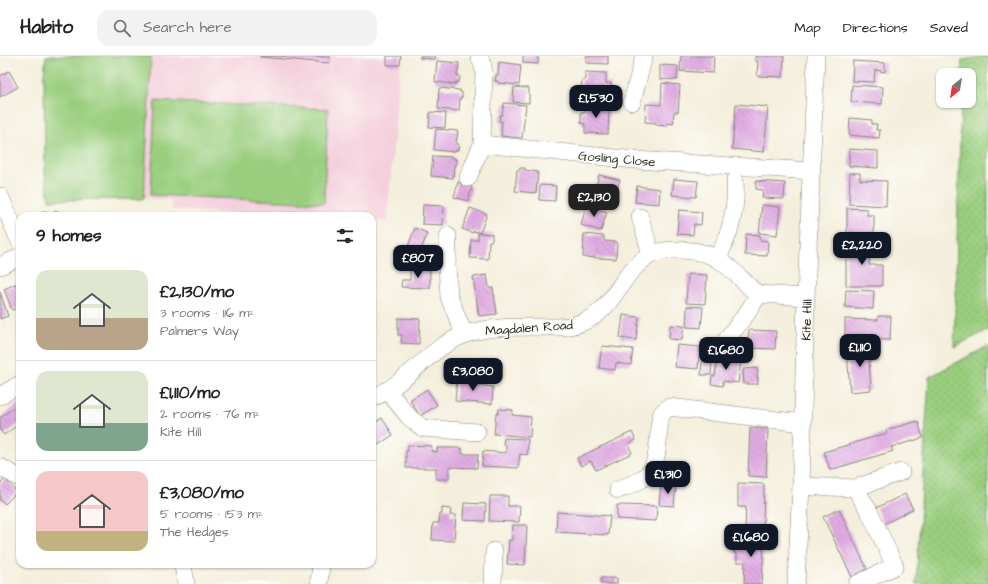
<!DOCTYPE html>
<meta charset="utf-8">
<style>
body{margin:0;font-family:"Architects Daughter",sans-serif;background:#f2f2f2;color:#222;height:100vh;display:flex;flex-direction:column;font-size:15px;white-space:nowrap}
*{box-sizing:border-box;margin:0}
p{font-size:13px;color:#767676}
.icon{flex:none;width:22px;height:22px;fill:none;stroke:currentColor;stroke-width:2;stroke-linecap:round;stroke-linejoin:round}
.map{position:relative;flex:1;overflow:hidden}
.side{position:absolute;left:16px;top:156px;width:360px;height:356px;display:flex;flex-direction:column;background:#fff;border-radius:12px;box-shadow:0 1px 3px #0004}
.side>*{flex:none}
.needle{width:26px;rotate:210deg}
.tools{position:absolute;left:936px;top:12px;display:grid;gap:8px}
.tools a{display:grid;place-items:center;width:40px;height:40px;border-radius:8px;background:#fff;box-shadow:0 1px 3px #0004;font-size:20px}
.price{position:absolute;translate:-50% -34px;padding:0 9px;border-radius:8px;background:#111827;color:#fff;font-size:13px;line-height:26px;filter:drop-shadow(0 1px 2px #0008)}
.price::after{content:'';position:absolute;left:50%;top:24px;width:12px;height:9px;margin-left:-6px;background:inherit;clip-path:polygon(0 0,100% 0,50% 100%)}
.price.active{background:#222;color:#fff}
ul{padding:0;list-style:none}
li{display:flex;align-items:center;gap:12px;height:100px;padding:0 20px}
li+li{border-top:1px solid #e0e0e0}
li span{display:grid;place-items:center;flex:none;width:112px;height:80px;border-radius:12px;color:#555}
li>.icon{margin-inline-start:auto}
span .icon{width:48px;height:48px;fill:#fffc;stroke-width:1}
li b{font-size:17px}
h2{display:flex;justify-content:space-between;align-items:center;height:48px;padding:0 20px;font-size:17px}
header{display:flex;align-items:center;gap:24px;box-sizing:border-box;height:56px;padding:0 20px;background:#fff;border-bottom:1px solid #e0e0e0}
header strong{font-size:19px}
nav{display:flex;gap:22px;margin-inline-start:auto;font-size:14px}
.search{width:280px;height:36px;background:#f2f2f2;display:flex;align-items:center;gap:10px;box-sizing:border-box;padding:0 14px;border-radius:12px;color:#767676;font-size:15px}
.map>svg:first-child{display:block}
.built{fill:#f4cfdc}
.grass{fill:url(#grass-dots);stroke:#5b754d}
.green{fill:#9ace7e;stroke:#5b754d}
.building{fill:url(#building-back-hatch)}
.lines{fill:none;stroke-linecap:round;stroke-linejoin:round}
.minor-casing{stroke:#88867c;stroke-width:18}
.minor{stroke:#fff;stroke-width:17}
.labels{text-anchor:middle;stroke-width:3;stroke-linejoin:round;paint-order:stroke}
.street-label{font-size:13px;fill:#1c1c1c;stroke:#fdfcf7}
</style>
<header>
<strong>Habito</strong>
<div class="search"><svg class="icon" aria-label="search" viewBox="0 0 24 24"><circle cx="10" cy="10" r="6"/><path d="M15 15l6 6"/></svg>Search here</div>
<nav><a>Map</a><a>Directions</a><a>Saved</a></nav>
</header>
<div class="map">
<svg width="988" height="528" viewBox="0 0 988 528">
<defs>
<pattern id="grass-dots" width="8" height="8" patternUnits="userSpaceOnUse"><rect width="8" height="8" fill="#9ace7e"/><path d="M2 2h.1M6 6h.1" fill="none" stroke="#84b06c" stroke-width="1.8" stroke-linecap="round"/></pattern>
<pattern id="building-back-hatch" width="6" height="6" patternUnits="userSpaceOnUse"><rect width="6" height="6" fill="#e0ace3"/><path d="M-1 5l2 2M0 0l6 6M5-1l2 2" fill="none" stroke="#c093c2"/></pattern>
</defs>
<rect width="100%" height="100%" fill="#fdfcf7"/>
<filter id="ink" filterUnits="userSpaceOnUse"><feTurbulence type="fractalNoise" baseFrequency=".025" numOctaves="2"/><feDisplacementMap in="SourceGraphic" scale="8" xChannelSelector="R" yChannelSelector="G"/><feConvolveMatrix kernelMatrix="1 2 1 2 8 2 1 2 1" color-interpolation-filters="sRGB"/></filter>
<filter id="wash" filterUnits="userSpaceOnUse"><feTurbulence type="fractalNoise" baseFrequency=".012" numOctaves="4" result="noise"/><feDisplacementMap in="SourceGraphic" scale="16" xChannelSelector="R" yChannelSelector="G"/><feGaussianBlur stdDeviation="0.9" result="paint"/><feColorMatrix in="noise" values="0 0 0 0 0 0 0 0 0 0 0 0 0 0 0 0 0 1.4 0 .05"/><feComposite in="paint" operator="in"/></filter>
<g filter="url(#wash)">
<rect width="100%" height="100%" fill="#f4efdc"/>
<!-- built -->
<path class="built" d="M151,0H401L387,166L372,165V160H274L171,154V144L144,142Z"/>
<!-- grass -->
<path class="grass" d="M988,0V274L954,291L961,45H969V19H961L962,4Z
M988,290V528H916L929,321Z"/>
<!-- green -->
<path class="green" d="M46,0H151L144,142L142,143L49,144L45,118L44,18Z
M155,45L328,53L324,147L151,139Z"/>
<g id="blocks">
<!-- building -->
<path class="building" d="M260,0H330L329,7L260,1Z
M387,0H401L400,9H387Z
M420,0H435V3L420,2Z
M523,0H538V8L523,7Z
M586,0H608V8L586,7Z
M681,0H714L713,17L680,15Z
M755,0H784L783,21L757,20L758,5H755Z
M437,5L459,7L457,20H460L459,26H456V28L435,26Z
M853,5L885,7V16L875,14L874,26L852,25Z
M499,6L521,9L519,29L498,27V25H495L496,19H498Z
M660,9L678,10L677,24L660,23Z
M9,15L18,31L0,41V20Z
M585,16L606,17V27H611V37H606L605,45L584,44V35H581L582,24H585Z
M662,27L680,29L678,56H674L673,68L667,67V70L656,69V67L645,66L646,48L661,49Z
M852,29L883,31L882,48L851,46Z
M514,31L529,32V47L513,46Z
M439,32L460,34V36H462V42H460L459,55L438,53Z
M504,47L526,49L522,82L501,80L502,65H499L500,59H502Z
M585,48L609,50L608,78L585,77V68L581,67V56H585Z
M736,48L768,51L764,96L732,93Z
M430,56L446,57L445,72L429,71Z
M850,62L872,64V68H877L876,74H880L879,82L849,79Z
M436,73L458,75L456,88H459L458,94H456L455,96L434,94Z
M849,93L878,95V112L849,110Z
M433,100L454,101V103H456V109H454L453,122L431,120Z
M519,112H525V114L538,116L536,137L515,135L517,114H519Z
M850,117H860V124L887,125L886,150L849,148Z
M599,119L620,124L613,147L593,142Z
M674,123L698,125L696,141L672,139Z
M756,125L785,127L784,143L762,142L763,134L756,133Z
M458,126L472,131L468,145L454,141Z
M540,129L556,130L555,145L539,144Z
M637,130L660,133L659,148L635,146Z
M423,149L444,150L443,169L422,168Z
M762,149L780,151L777,179L759,177Z
M586,150L607,156L601,175L581,169Z
M470,152L487,158L480,177L474,175L473,177L462,173Z
M847,152L867,153V159H874V177H847Z
M679,154L702,156L701,169L694,168L693,179L677,178Z
M42,155L61,156V160H42Z
M415,172L427,177L420,198L413,196L410,202L399,198L401,192L407,193Z
M478,177L492,178V185H489L488,203L470,202L471,184H478Z
M584,178L604,180V185L617,186L616,203L583,201Z
M746,178L760,179V184L768,185L767,200L745,199Z
M846,186H873V197H870L869,209H882V230H846Z
M410,213L430,214V232L401,231L402,224H410Z
M688,218L707,219L705,248L686,247Z
M487,219L489,232H493L497,258L479,260L473,221Z
M20,226V251L12,254L4,233Z
M846,234L874,235L873,253L845,251Z
M0,236L8,260L0,263Z
M687,250L703,251L701,272L686,271Z
M623,259L639,261L636,284L620,282Z
M878,260H891L890,284L845,283V263L878,264Z
M398,262L420,263L419,288L401,287L402,279H398Z
M670,269L684,270L682,284L669,283Z
M749,274L776,275L775,293L747,292Z
M677,289L700,291L698,313L675,311Z
M602,290L633,293L631,309L616,307L615,314L599,312Z
M876,291L877,304L869,305L871,334L850,336L847,293Z
M721,300L731,301V303L741,305L738,327L723,325V330L711,328L712,320H715L717,302H720Z
M702,305L712,306L711,319H701Z
M757,312L758,328H744L743,313Z
M457,322L473,324L472,328L493,331L492,348L455,345Z
M427,333L437,349L420,360L410,344Z
M19,347L20,367L4,379L0,374V362Z
M499,353L513,354L512,359L531,361L530,381L494,378L496,358H498Z
M382,362L393,379L372,393V369Z
M918,365L923,382L891,391L893,395L830,414L824,396L887,377L886,374Z
M750,372L768,373L766,421L748,420Z
M632,376L636,384L628,388L632,397L596,414L591,405L581,410L577,402Z
M504,382L528,383L527,399L520,398L518,412L482,410L483,395L506,397V389H503Z
M408,389L432,390L431,395L437,396V392H462V398H478L477,412L449,411V423H436V412H406V395H408Z
M5,423L17,436L5,448L1,444L0,445V428Z
M738,427L764,428L763,476H745L746,451H738Z
M661,428L676,429L674,450L659,449Z
M905,438L913,453L884,468L876,452Z
M490,440H508V450H520L519,466L489,465Z
M464,447L486,448L485,465L463,464Z
M617,449L657,450L656,465L617,463Z
M442,452L451,453L450,459H456L454,485L432,484L433,467H439L440,458H442Z
M839,453L867,513L852,521L823,461Z
M557,456L610,460L608,479L556,476Z
M513,469H527L525,509L507,508L509,484H512Z
M735,481L764,482L762,528H744L745,506H737V497H734Z
M601,522H617V528H601Z"/>
</g>
</g>
<g filter="url(#ink)">
<use href="#blocks" fill-opacity="0" stroke="#88867c" stroke-width="1"/>
<g class="lines">
<!-- minor casing -->
<g class="minor-casing">
<path id="minor" d="M479,0L482,6L484,16L482,88L635,104L812,115
M632,46L644,0
M468,122L482,88
M0,140L20,186
M640,161L651,198
M448,180L447,210L449,241L464,278
M717,203C730,179 737,153 735,125
M0,210L20,201
M720,292L747,257L759,238
M387,334L409,361L422,372L477,376
M0,340L20,328
M372,342C407,329 428,292 464,279C486,270 518,271 542,271C555,271 570,272 583,266C607,257 616,233 632,214C637,209 644,202 651,199C667,190 703,194 718,203C732,212 742,224 754,235L759,238L806,241
M0,411L20,422
M801,430L855,432L869,455L895,510L857,528
M855,432L901,416
M618,434C628,430 640,426 648,418C659,407 658,379 660,364L662,357L669,351L803,367
M182,508L184,515L186,528
M319,528L321,508
M493,528L494,495
M796,528L801,430L806,241L816,0"/>
</g>
<!-- minor -->
<use href="#minor" class="minor"/>
</g>
</g>
<g class="labels">
<!-- street labels -->
<g class="street-label">
<text transform="translate(617 102) rotate(5)" y="5">Gosling Close</text>
<text transform="translate(806 264) rotate(-88)" y="5">Kite Hill</text>
<text transform="translate(529 271) rotate(-4)" y="5">Magdalen Road</text>
</g>
</g>
</svg>
<div class="tools">
<a><svg class="needle" viewBox="-14 -14 28 28"><path d="M0-13l5 13h-10z" fill="#e53935"/><path d="M0 13l5-13h-10z" fill="#767676"/></svg></a>
</div>
<b class="price" style="left:596px;top:63px">£1,530</b>
<b class="price active" style="left:594px;top:162px">£2,130</b>
<b class="price" style="left:862px;top:210px">£2,220</b>
<b class="price" style="left:418px;top:223px">£807</b>
<b class="price" style="left:860px;top:312px">£1,110</b>
<b class="price" style="left:726px;top:315px">£1,680</b>
<b class="price" style="left:473px;top:336px">£3,080</b>
<b class="price" style="left:668px;top:439px">£1,310</b>
<b class="price" style="left:751px;top:502px">£1,680</b>
<section class="side">
<h2>9 homes<svg class="icon" aria-label="filters" viewBox="0 0 24 24"><path d="M4 7h16M4 17h16"/><circle cx="9" cy="7" r="2"/><circle cx="15" cy="17" r="2"/></svg></h2>
<ul>
<li><span style="background:linear-gradient(#dfe7d0 60%,#b9a48a 0)"><svg class="icon" aria-label="home" viewBox="0 0 24 24"><path d="M3 11l9-7 9 7M6 9v11h12V9"/></svg></span><div><b>£2,130/mo</b><p>3 rooms · 116 m²</p><p>Palmers Way</p></div></li>
<li><span style="background:linear-gradient(#dfe7d0 65%,#7fa58c 0)"><svg class="icon" aria-label="home" viewBox="0 0 24 24"><path d="M3 11l9-7 9 7M6 9v11h12V9"/></svg></span><div><b>£1,110/mo</b><p>2 rooms · 76 m²</p><p>Kite Hill</p></div></li>
<li><span style="background:linear-gradient(#f6c9c9 75%,#c2b280 0)"><svg class="icon" aria-label="home" viewBox="0 0 24 24"><path d="M3 11l9-7 9 7M6 9v11h12V9"/></svg></span><div><b>£3,080/mo</b><p>5 rooms · 153 m²</p><p>The Hedges</p></div></li>
</ul>
</section>
</div>
